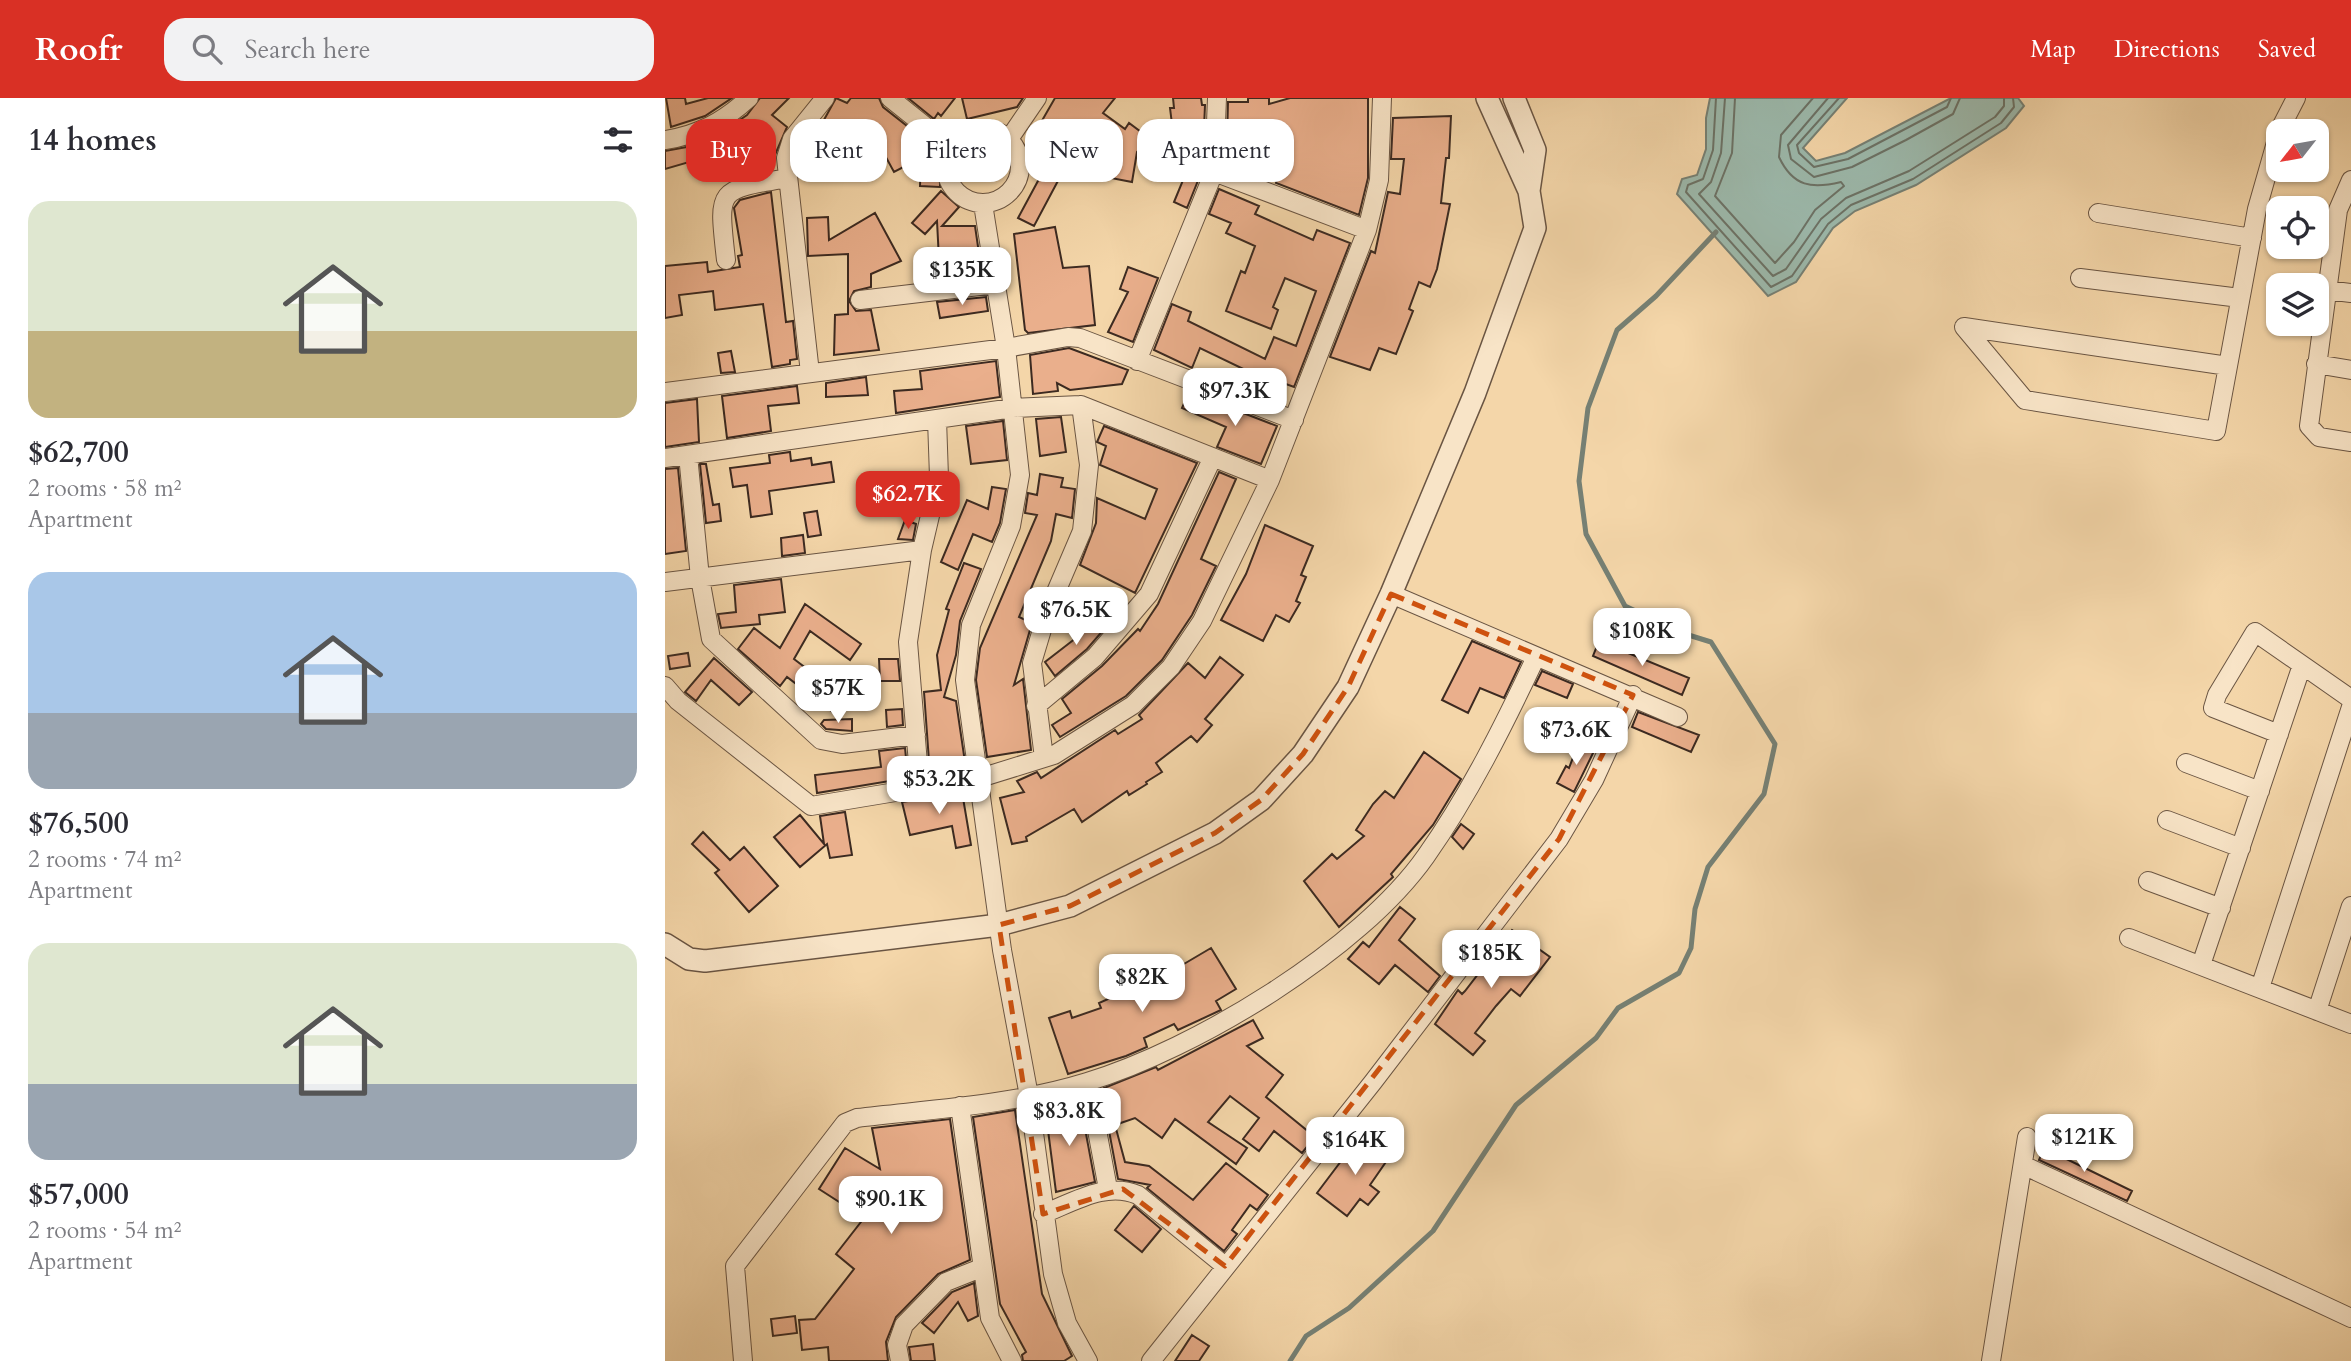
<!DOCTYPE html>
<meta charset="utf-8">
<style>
body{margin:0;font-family:Cardo,serif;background:#f2f2f3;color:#2b2b33;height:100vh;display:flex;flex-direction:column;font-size:26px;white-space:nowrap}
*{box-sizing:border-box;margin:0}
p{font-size:23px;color:#7c7c81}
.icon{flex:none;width:38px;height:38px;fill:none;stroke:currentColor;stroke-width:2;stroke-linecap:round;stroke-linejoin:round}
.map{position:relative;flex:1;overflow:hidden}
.details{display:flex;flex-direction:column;background:#fff;width:665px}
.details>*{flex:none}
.hud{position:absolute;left:21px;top:21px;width:665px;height:63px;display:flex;gap:14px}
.needle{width:46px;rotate:239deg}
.fabs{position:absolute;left:1601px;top:21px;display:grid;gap:14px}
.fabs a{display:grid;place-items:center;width:63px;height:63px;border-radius:14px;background:#fff;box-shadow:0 2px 5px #0004;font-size:35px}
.price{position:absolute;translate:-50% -60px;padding:0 16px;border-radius:14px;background:#fff;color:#222;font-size:23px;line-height:46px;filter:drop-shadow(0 2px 4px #0008)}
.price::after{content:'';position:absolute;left:50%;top:42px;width:21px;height:16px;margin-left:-10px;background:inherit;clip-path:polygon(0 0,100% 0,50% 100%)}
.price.current{background:#d93025;color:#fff}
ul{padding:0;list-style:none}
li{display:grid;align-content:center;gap:14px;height:371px;padding:0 28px}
li span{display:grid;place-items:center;height:217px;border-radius:21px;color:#555}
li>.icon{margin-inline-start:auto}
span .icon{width:126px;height:126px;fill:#fffc;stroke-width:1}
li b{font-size:30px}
h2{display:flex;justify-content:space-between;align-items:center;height:84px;padding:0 28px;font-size:30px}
.pill{padding:0 24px;border-radius:21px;background:#fff;box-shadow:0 2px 5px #0004;font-size:24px;line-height:63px}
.pill.current{background:#d93025;color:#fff}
header{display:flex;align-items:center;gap:42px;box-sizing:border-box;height:98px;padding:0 35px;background:#d93025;color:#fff}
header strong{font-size:33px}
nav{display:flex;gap:38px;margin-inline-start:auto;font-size:24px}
.search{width:490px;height:63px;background:#f2f2f3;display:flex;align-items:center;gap:18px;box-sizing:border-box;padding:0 24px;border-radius:21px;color:#7c7c81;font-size:26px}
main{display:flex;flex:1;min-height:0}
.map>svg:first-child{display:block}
.water{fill:#9cb9ac;stroke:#768074;stroke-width:2}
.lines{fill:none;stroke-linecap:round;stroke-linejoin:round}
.shore{stroke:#6c7266;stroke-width:2}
.stream{stroke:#768074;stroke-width:5}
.building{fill:#eaaf8c;stroke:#3c2a21;stroke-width:2}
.minor-casing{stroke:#6a5543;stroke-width:20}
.tertiary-casing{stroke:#6a5543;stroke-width:24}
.minor{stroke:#f8e4c7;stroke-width:18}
.tertiary{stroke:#f8e4c7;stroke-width:21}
.marked{fill:none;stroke:#ce520f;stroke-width:5;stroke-dasharray:14 9;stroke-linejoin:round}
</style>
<header>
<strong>Roofr</strong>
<div class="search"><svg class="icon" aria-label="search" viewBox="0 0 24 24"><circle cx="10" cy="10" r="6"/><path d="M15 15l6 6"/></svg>Search here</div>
<nav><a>Map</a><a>Directions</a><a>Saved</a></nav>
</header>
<main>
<section class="details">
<h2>14 homes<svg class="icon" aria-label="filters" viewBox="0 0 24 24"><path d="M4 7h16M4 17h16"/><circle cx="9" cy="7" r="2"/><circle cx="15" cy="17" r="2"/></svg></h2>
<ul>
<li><span style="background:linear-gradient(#dfe7d0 60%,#c2b280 0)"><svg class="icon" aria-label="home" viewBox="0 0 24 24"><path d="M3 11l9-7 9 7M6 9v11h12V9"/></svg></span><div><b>$62,700</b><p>2 rooms · 58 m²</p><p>Apartment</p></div></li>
<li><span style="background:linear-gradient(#a9c7e8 65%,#9aa5b1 0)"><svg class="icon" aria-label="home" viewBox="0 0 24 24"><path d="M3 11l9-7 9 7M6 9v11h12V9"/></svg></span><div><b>$76,500</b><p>2 rooms · 74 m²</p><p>Apartment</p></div></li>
<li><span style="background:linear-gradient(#dfe7d0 65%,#9aa5b1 0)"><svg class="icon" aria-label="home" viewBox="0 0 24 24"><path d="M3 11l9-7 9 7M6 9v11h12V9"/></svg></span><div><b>$57,000</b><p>2 rooms · 54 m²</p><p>Apartment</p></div></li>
</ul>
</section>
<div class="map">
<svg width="1686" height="1263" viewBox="0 0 1686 1263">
<rect width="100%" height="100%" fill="#f4d6a9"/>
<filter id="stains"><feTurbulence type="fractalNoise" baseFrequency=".00286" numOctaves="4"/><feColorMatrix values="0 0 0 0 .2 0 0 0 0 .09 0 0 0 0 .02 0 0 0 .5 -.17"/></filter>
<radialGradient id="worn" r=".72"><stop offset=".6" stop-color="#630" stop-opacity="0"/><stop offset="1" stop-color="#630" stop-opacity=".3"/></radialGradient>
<!-- water -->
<path class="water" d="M1045,0H1182L1138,50L1151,63L1180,55L1286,0H1353L1359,8L1341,30L1251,87L1190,113L1168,130L1131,184L1103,198L1012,96L1017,81L1032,77L1041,51V20Z"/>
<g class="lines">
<!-- shore -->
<path class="shore" d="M1051,0L1048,52L1038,81L1023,87L1021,94L1106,189L1127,178L1163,126L1186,107L1248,81L1336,25L1349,9L1348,0
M1060,0L1056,55L1046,84L1034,96L1108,178L1121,171L1156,121L1181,100L1244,73L1330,19L1339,8V0
M1070,0L1067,55L1050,98L1110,165L1129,144L1150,112L1179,88L1176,84C1147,91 1128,89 1114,59L1116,37L1148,0
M1163,0L1123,47L1126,61L1149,79L1187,69L1241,42L1288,16L1295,0
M1174,0L1132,47L1134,55L1149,69L1183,61L1282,9L1286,0"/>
<!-- stream -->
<path class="stream" d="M625,1263L641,1238L684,1210L768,1133L851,1007L931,940L953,910L1014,875L1026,850L1030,811L1043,769L1099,696L1110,646L1046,544L1017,535L960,508L921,436L914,383L923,310L952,232L991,198L1051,134"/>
</g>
<!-- building -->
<path class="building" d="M1,0H20L21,6L43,0H67L40,18L6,29Z
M95,0H124L107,17L122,29L110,57L92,43L95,73L65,82L62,53L0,71V53L27,48L51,38L82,17Z
M171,0L182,5L186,0H214L218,9L256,39L249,48L268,49L275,55V89L255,88L256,60L229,74L204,28L196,38L194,36L162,80L140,64L154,43L149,40Z
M243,0H290L276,18L273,15L269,21Z
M297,0H358L352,9L302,21Z
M390,0H450L438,15L460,31L464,25L484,40L472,54L467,84L446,80L452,46L422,23L413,50L401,46L392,77L395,79L369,128L353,120L381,68L374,66L382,39L371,33Z
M508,0H536L537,7H540L539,30L508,34L505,10H509Z
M583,0H604V6L625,0H703V80L694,117L611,85L616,64H611L612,43L562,42L563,4H583Z
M786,18L784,60H781L776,105L785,106L772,171L765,189L754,184L744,211L748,213L731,256L714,250L705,272L665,259L706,153L710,155L723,94L735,96L739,61H726L728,20Z
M523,70L536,75L522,110L509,104Z
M554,91L594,108L590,116L648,142L652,132L685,145L629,289L610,282L602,299L586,293L593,278L535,250L527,270L489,252L507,206L526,214L523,223L600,261L609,239L631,248L651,193L620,180L608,209L613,212L606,231L561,213L576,173L580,175L590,148L561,135L566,125L544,116Z
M276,93L294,109L277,128H310L317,176L275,181L272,123L260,136L247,125Z
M106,94L121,224L128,223L132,261L125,262V266L107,269L98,206L50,212L48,193L14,197L17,217L0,220V168L42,164L43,174L75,169L73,158L77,157L69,110L75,102Z
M210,115L236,163L206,176V189L189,193L184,203L191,213L206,212L214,252L169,257L170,217L183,216V156L143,158L142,120L163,119L164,142Z
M390,129L398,170L424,168L430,227L363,235L360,232L349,136Z
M463,169L493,180L468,244L443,234L463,194L455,191Z
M321,199L323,213L275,220L272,204Z
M404,250L463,272L457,286L405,292L392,285L393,293L368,296L365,257Z
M66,253L70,274L56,275L53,255Z
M331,263L335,299L231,315L229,293L257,291L255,273Z
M201,279L203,297L161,299V285Z
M132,288L134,305L103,308L106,333L62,340L57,298Z
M524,294L612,328L596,366L552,349L561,329L517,310Z
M32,301L34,344L0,349V305Z
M396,319L401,354L375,358L371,321Z
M338,323L342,362L306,366L301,328Z
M439,328L532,365L470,495L415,467L431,425L432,400L480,421L492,391L435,367L441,348L432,344Z
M125,354L126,363L146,360L147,367L166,364L169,384L104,393L107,416L86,419L82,387L68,389L65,370L105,365L104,357Z
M35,366H41L48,407L54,406L56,423L41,425Z
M13,370L21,453L0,456V371Z
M554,374L571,381L536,461L551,468L527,517L497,562L461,598L395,639L387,627L406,615L397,601L437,568L473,531L475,533L493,506Z
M375,376L398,380L396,389L410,391L407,420L391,416L386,443L354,519L367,525L349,587L358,581L366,652L322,659L311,582L315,550L372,417L360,415L363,395L372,397Z
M327,389L341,391L335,425L327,444L308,436L293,472L276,464L302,402L323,411Z
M152,413L156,437L143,439L139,415Z
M240,422L251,426L248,442L233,441Z
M600,427L648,448L636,477L641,479L631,503L635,505L624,524L611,517L598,543L556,522L581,476Z
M138,437L140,455L117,458L116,440Z
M299,465L316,471L295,523L291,557L279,599L291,603L301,671L265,677L259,594L276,592L272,557L284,512L281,511Z
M116,481L120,514L94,517L95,526L56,530L53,516L71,514L69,487Z
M140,506L196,546L185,562L145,533L129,561L184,603L173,618L122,579L115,588L73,551L89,530L115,550Z
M432,519L441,529L422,551L390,578L380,564L411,540L409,538Z
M807,543L856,564L839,600L815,590L803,615L777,602Z
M934,543L1024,580L1017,597L928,558Z
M23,555L25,568L5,571L3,558Z
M555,559L578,577L540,621L547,627L532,644L526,638L491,665L497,674L481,684L482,686L464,697L462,693L417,724L409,711L361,739L362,743L347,746L335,700L359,694L352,683L372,674L376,680L450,632L453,636L477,621L474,617L523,565L540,580Z
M49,560L87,594L74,607L46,582L31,603L20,594Z
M214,561H233L235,583H215Z
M877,573L908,586L902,600L870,587Z
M237,611L238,627L222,629L221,612Z
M973,614L1034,637L1026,654L967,629Z
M187,621V633L161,631L156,626L159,622Z
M914,644L930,651L909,694L892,685L901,668L904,670Z
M240,650L243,680L152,695L150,677L216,669L214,653Z
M759,654L796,681L768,727L726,776L728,779L674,829L639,783L667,756L672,761L699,738L691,732L708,706L720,693L729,700Z
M297,694L306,747L291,750L287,728L245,737L237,704Z
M180,714L187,757L165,760L162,746L135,769L109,739L135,717L159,746L155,718Z
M796,726L809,736L798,751L787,739Z
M38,734L65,762L79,749L113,788L84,814L50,775L54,772L27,746Z
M735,809L750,821L734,842L775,878L763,894L730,867L714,886L683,861L698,844L704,849Z
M847,832L885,859L855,898L846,891L831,908L810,935L820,943L808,957L770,926L793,892L797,896L800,893Z
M546,850L571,891L551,903L556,912L513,932L509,926L479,940L482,949L461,958L403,976L384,920L405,913L407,920L436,910L434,905L483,883L485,886Z
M588,922L598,940L582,948L618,977L601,999L650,1039L637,1055L609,1033L594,1053L578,1041L594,1020L565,998L543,1024L582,1050L571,1066L510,1021L497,1040L470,1020L450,1027L460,1064L484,1068L528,1102L561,1065L603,1097L592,1112L585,1107L567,1132L572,1136L559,1153L482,1090L485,1087L453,1081L439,1006L445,1005L439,990L491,969L493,972Z
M398,1006L400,1011L416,1009L430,1084L391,1094L380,1009Z
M350,1012L377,1196L407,1258L399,1263H358L357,1257L361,1254L335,1206L308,1019Z
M285,1021L305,1162L273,1176L231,1219L221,1244L223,1263H164L163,1249L137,1252L134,1222L150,1221L189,1171L171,1156L199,1120L154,1091L180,1050L215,1071L207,1030Z
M695,1038L725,1058L705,1087L714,1094L703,1107L695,1101L682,1118L652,1095Z
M1379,1050L1467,1093L1462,1103L1374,1062Z
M469,1108L496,1131L477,1154L450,1132Z
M309,1185L313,1218L303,1223L293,1204L269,1235L257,1225L287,1194Z
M130,1218L132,1235L108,1238L106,1221Z
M527,1237L544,1248L534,1263H510Z
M268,1246L270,1263H246L244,1249Z"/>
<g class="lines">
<!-- minor casing -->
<g class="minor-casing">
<path id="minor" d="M225,0L285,48
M281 68a37 37 0 1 1 74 0a37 37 0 1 1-74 0Z
M1614,33L1631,0
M344,41L372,0
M0,42C34,37 59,23 84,0
M549,74L702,132
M1686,82L1673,112L1644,328L1654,339L1686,344
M318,106L341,250L355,377L346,428L306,527L300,582L337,852L364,998L388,1176L402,1225L423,1263
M1433,115L1587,140
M61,162C53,90 51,92 123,80
M1415,180L1575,200
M1662,192L1686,195
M195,202L331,186
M1299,229L1360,302L1551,333L1592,111L1614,34
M1299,229L1563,268
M472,263L549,74L552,0
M1651,266L1686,272
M145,275L121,60L127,41L160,0
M0,294L341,250L403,239L415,240L629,322
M23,357L35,480L46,541L156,642L177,646L251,637
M0,360L348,310L416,307L605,382
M0,484L257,452
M726,496L1013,619
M0,588L13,603L146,708L315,680L389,657L468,607L506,569L537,523L605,382L702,132L714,82L717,0
M371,608L430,559L484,496L547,361
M1614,636L1548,610L1552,597L1590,534L1686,601
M379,660L367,565L382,515L417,433L424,367L416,307
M1521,665L1595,693
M255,690L243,544L257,452L274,379L272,321
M1502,722L1576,750
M1483,783L1556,810
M1464,840L1686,926
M1536,867L1637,567
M1595,890L1686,609
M1652,913L1686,808
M423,984L443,1091
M295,1008L325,1220L347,1263
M1358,1067L1686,1220
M378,1116C409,1104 441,1083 473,1097L560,1168
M78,1263L70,1168L180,1025L192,1020C268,1011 348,1007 422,984C531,951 695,852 761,758C804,697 839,627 871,559
M235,1263L232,1247L239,1227L281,1184L316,1170
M486,1263L708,984L894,741L929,682L968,597
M1326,1263L1362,1039"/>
</g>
<!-- tertiary casing -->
<g class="tertiary-casing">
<path id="tertiary" d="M822,0L864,93
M0,846L24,861L40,863L334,827L405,808L550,735L596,702L638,656L683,589L726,496L810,295L870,130L864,93L870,52L849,0"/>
</g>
<!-- minor -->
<use href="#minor" class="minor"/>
<!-- tertiary -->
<use href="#tertiary" class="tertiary"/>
</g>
<!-- marked area -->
<path class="marked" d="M726,496L968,597L894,741L560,1168L458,1091L378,1116L334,827L405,808L550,735L596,702L638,656L683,589Z"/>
<rect width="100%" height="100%" filter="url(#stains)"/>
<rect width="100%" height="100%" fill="url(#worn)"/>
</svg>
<div class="fabs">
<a><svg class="needle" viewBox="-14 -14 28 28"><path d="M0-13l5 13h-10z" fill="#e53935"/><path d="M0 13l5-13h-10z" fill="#7c7c81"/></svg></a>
<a><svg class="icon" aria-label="locate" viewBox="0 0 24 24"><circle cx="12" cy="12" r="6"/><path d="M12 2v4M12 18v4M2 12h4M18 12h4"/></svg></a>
<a><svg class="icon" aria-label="layers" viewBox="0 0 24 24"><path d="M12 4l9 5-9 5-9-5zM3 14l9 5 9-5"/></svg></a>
</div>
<b class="price" style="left:297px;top:209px">$135K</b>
<b class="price" style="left:570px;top:330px">$97.3K</b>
<b class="price current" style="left:243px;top:433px">$62.7K</b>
<b class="price" style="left:411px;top:549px">$76.5K</b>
<b class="price" style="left:977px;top:570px">$108K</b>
<b class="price" style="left:173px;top:627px">$57K</b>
<b class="price" style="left:911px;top:669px">$73.6K</b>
<b class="price" style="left:274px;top:718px">$53.2K</b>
<b class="price" style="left:826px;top:892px">$185K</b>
<b class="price" style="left:477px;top:916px">$82K</b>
<b class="price" style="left:404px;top:1050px">$83.8K</b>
<b class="price" style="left:1419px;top:1076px">$121K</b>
<b class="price" style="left:690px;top:1079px">$164K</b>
<b class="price" style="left:226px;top:1138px">$90.1K</b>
<div class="hud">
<a class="pill current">Buy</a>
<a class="pill">Rent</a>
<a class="pill">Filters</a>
<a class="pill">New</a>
<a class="pill">Apartment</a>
</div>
</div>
</main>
